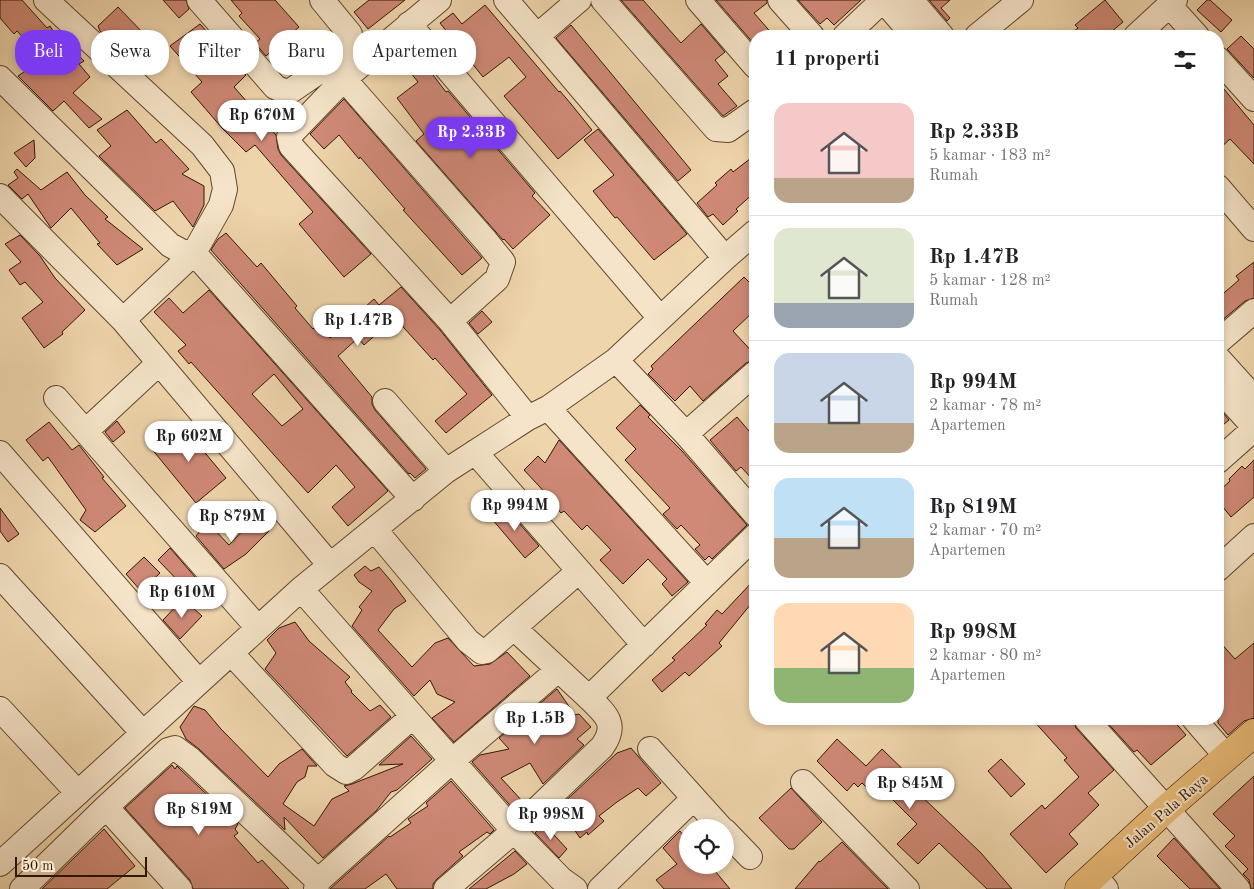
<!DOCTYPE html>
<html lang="id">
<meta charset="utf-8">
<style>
body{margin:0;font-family:"Old Standard TT",serif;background:#f2f2f2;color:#202124;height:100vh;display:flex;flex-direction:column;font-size:19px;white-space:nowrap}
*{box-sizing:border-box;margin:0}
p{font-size:16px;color:#757577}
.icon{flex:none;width:28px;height:28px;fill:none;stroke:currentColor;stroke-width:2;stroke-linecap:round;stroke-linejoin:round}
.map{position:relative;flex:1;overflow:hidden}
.side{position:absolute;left:749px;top:30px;width:475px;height:695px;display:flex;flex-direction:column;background:#fff;border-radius:20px;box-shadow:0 2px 8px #0003}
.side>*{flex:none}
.top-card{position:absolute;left:15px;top:30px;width:475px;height:45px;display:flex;gap:10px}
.controls{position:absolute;left:679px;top:819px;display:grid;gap:10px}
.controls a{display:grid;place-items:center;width:55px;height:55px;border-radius:50%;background:#fff;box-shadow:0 2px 8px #0003;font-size:25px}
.scale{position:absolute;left:15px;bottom:12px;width:132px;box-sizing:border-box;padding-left:5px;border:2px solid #321803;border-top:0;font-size:14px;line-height:18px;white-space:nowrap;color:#321803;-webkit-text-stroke:4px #f5e4c9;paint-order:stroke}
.price{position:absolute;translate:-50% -42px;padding:0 11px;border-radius:18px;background:#fff;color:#222;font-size:16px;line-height:32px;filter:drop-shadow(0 1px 2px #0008)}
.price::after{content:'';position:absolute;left:50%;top:30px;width:15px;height:11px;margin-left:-8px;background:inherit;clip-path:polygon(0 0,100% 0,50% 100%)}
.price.selected{background:#7c3aed;color:#fff}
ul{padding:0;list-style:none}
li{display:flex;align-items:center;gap:15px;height:125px;padding:0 25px}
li+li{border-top:1px solid #e0e0e0}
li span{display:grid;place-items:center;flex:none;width:140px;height:100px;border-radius:15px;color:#555}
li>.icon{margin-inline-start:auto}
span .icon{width:60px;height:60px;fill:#fffc;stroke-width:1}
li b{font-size:21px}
h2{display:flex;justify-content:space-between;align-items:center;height:60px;padding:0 25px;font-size:21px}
.tag{padding:0 18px;border-radius:20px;background:#fff;box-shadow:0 2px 8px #0003;font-size:18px;line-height:45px}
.tag.selected{background:#7c3aed;color:#fff}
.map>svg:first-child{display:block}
.building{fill:#cf8976;stroke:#321803;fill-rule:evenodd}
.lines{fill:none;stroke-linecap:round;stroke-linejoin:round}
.minor-casing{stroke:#61472d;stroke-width:26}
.major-casing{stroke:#321803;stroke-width:29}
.minor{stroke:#f5e4c9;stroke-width:24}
.major{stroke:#e8ba76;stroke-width:28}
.labels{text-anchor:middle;stroke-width:4;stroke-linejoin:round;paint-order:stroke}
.street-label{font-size:15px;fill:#321803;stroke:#f5e4c9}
</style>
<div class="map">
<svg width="1254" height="889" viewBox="0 0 1254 889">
<rect width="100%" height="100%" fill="#efd5ac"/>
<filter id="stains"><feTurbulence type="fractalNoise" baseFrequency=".004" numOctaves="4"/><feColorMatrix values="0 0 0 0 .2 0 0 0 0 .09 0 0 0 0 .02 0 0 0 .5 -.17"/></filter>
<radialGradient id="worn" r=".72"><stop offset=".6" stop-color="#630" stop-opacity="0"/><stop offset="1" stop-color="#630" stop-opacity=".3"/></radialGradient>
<!-- building -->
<path class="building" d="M0,0H22L47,28L50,26L62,45L66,42L84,61L79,64L90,77L73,93L102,119L89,128L64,101L53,111L18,76L43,59L17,31L14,34L0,18Z
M163,0H186L189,9L179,18Z
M231,0H275L299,27L266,56L255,43L260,39L239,16L242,13Z
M369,0H405L368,29L354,12Z
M621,0H643L681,43L701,24L725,52L715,60L728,76L718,84L737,106L723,116Z
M716,0H767V3L754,13L774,36H755V45Z
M798,0H861L834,25L827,18L820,24Z
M929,0H950L941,8L950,18L947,21Z
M1105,0L1123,22L1106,36H1068L1078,28L1075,25Z
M1207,0H1210L1232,20L1221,32L1197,10Z
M485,5L559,92L560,91L571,104L592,130L558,159L504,96L526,77L509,57L483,77L440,23L453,13L462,24Z
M118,7L148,38L155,50L136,65L100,31L98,26Z
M200,24L246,75L234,87L276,135L278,149L281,155L371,254L344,277L299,224L313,212L255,145L246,152L222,128L191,92L202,82L170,46Z
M571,25L691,170L678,181L556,38Z
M1241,36L1254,49V78L1227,49Z
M420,58L446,92L448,91L535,193L532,196L550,215L513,249L504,239L503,240L416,141L424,134L397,98L418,82L407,68Z
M1218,82L1254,125V164L1230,139L1218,150Z
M344,99L482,258L462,275L403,210L405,209L360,157L359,159L339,135L324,149L310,134Z
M127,110L156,143L161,139L189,169L182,174L204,186V205L193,227L173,201L155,211L99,156L111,146L97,130Z
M598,129L687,234L654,260L617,217L615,218L593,191L614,175L584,140Z
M34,140L35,158L26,167L14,153Z
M755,155V192L736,209L738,211L723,225L713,214L708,217L697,203L717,185L715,183L731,169L733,172Z
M17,169L41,190L67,172L85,195L108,217L105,219L143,249L117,265L97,244L100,243L71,208L51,228L28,194L22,199L8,185L18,178L14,172Z
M226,233L257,267L261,263L297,306L295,308L313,329L318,324L330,338L374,299L379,305L401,287L440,330L492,395L446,433L435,421L467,394L435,358L433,360L395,318L364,345L358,338L338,356L372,397V404L375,410L426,469L415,478L410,473L409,474L211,250L218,239Z
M20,235L40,256L55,278L85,310L62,332L63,334L44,348L22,318L43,302L25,282L20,285L9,270L21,262L5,244Z
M1254,262V298L1245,301L1220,322L1218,320V298L1239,280L1236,276Z
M744,277L755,288V310L733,331L755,355V360L746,363L703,401L690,386L675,401L648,374L653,369L651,366Z
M209,290L388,491L348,526L332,507L355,487L336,465L308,493L191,362L189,364L178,351L186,345L154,312L169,298L183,313ZM274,374L303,409L282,426L252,394Z
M482,311L492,322L478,334L469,323Z
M640,405L650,415L648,417L682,451L747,525L712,559L709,556L705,560L695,549L700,545L681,525L677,529L663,514L670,508L625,460L636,449L616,428Z
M1218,407L1229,420L1218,429Z
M737,417L755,438V482L741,467L736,471L710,440Z
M117,421L125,432L113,442L105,432Z
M49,422L72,450L79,445L104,477L102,478L126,506L95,532L80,520L86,510L48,457L43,461L26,440Z
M181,424L226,478L196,503L151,448Z
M559,440L688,582L672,596L662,584L667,579L648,559L623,584L600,560L611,550L587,525L582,530L564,511L561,513L552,503L553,501L524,470L538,456L545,463Z
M1254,460V497L1231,517L1218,501V492L1230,481L1229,479L1242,466L1245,469Z
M504,506L539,546L525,558L492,519Z
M0,508L19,534L8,542L0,531Z
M261,522L269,531L246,554L224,569L196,536L204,526L213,528L229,545L247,526Z
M170,548L196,578L185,588L158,560Z
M144,557L160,573L141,591L126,574Z
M365,566L371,571L379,567L391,581L406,601L394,609L378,630L412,667L435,643L448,638L474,666L490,664L507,652L530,676L454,742L432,718L455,702L437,694L430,680L414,696L352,626L362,610L359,607L372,591L359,582L354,575Z
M755,579V599L719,643L722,646L689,676L685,672L662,692L652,680L675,660L672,658L707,625L705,624L717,610L722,614Z
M183,599L202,616L180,639L163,620Z
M295,622L309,641L350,677L345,682L352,691L351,692L370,711L380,705L391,717L347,756L265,669L276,653L267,640L279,628Z
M1218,640L1235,659L1254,643V718L1244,721L1228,735L1218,723Z
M557,689L575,715L579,714L591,727L577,739L584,745L543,784L530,763L501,778L524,803L515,811L472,762L480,755L509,749L499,738Z
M194,706L205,710L221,729L268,777L279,764L302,749L317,766H308L305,777L297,782L283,804L314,826L332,799L349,791L344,786L352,784L403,764L379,765L411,736L432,759L397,790L391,792L376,811L323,858L284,817L285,830L199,749L186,739L180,727Z
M1032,719H1073L1076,728L1114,770L1088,793L1099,805L1069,834L1078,844L1046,873L1010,834L1042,805L1045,809L1079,777L1064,760L1067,758Z
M1104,719H1172L1186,735L1151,765L1137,750L1134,752Z
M837,739L866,766L882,749L921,787L916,791L981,853L1012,889H987L939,843L918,864L897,844L917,824L886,793L880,800L862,783L858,787L854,783L847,791L817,761Z
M631,748L661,783L646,796L638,788L617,802L599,816L604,821L588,835L587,832L580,838L559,807L617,753Z
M1001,759L1025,784L1011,797L988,771Z
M172,765L175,769L177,766L181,770L238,824L235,829L238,833L234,836L258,863L262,860L289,889H193L190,880L125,808Z
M1254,776V889H1251L1249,880L1243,874L1248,869L1225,846L1235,836L1213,814Z
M451,781L494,830L490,834L487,832L459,852L463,856L437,879L433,884V889H397L386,874L365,889H330L389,836L390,837L411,823L408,819L428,806L426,803Z
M791,788L822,822L794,849H789L759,818Z
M544,824L567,849L559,858L535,833Z
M104,829L135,866L107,889H42Z
M680,831L688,842V865H710L730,889H664L656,880L677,864L663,848Z
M1174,838L1220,889H1190L1157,856Z
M842,842L888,889H795L819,861L820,862Z
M515,851L527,864L514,874L486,889H469Z"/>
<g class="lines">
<!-- minor casing -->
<g class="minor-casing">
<path id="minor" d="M46,0L202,145L222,171L225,189L221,205L194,253L123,320
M199,0L275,87C281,90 285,92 292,90L330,64
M322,0L350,34C350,48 340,55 330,64L344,79L292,133L289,137L291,146L450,321
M439,0L344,79L486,241L503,262L497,279L450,321L528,418
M506,0L537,36
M579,0L537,36L725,258
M603,0L716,129L728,130L755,111
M698,0L755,66
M780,0L812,36
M883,0L914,36
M911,0L942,36
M1169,5L1197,36
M409,24L660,318
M845,36L883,0
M977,36L1021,0
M1136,36L1175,0
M1218,59L1254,99
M0,78L170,245L181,251L194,253L413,499
M1218,187L1254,229
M0,196L123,320L330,565
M1218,342L1254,311
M1218,358L1254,398
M616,360L686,434L755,373
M1218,387L1254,427
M56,398L258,628
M385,401L446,471
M548,408L707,583
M86,431L159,363
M686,434L755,514
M475,452L644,645
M0,453L199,682
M1218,461L1254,429
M375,530L468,641L482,652L487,651L579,571
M1218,569L1254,536
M0,576L143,733
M301,589L514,831L446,889
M514,628L589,698
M231,653L335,765L346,772L354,768L413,716
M0,709L78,793
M1086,719L1238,889
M1194,719L1227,757
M803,782L907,889
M694,798L721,828
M725,831L750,857
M0,864L301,589L446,471L528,418L548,408L616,360L725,258L755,232
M1094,875L1106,889
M22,889L106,807
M180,889L106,807L168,750L175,748L190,759L318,881
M316,889L318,881L452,761L558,670
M575,889L561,879L514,831L602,747C618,725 607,715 589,698L755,536
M600,889L694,798L650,749"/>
</g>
<!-- major casing -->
<g class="major-casing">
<path id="major" d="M1079,889L1166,809L1254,733"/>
</g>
<!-- minor -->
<use href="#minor" class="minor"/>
<!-- major -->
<use href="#major" class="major"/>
</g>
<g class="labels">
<!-- street labels -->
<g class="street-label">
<text transform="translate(1166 811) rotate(-41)" y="5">Jalan Pala Raya</text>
</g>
</g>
<rect width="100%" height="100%" filter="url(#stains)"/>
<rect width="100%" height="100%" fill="url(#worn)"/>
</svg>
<div class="controls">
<a><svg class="icon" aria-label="locate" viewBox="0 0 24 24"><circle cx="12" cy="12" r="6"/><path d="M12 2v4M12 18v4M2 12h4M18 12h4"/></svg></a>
</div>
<div class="scale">50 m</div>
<b class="price" style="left:262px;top:142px">Rp 670M</b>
<b class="price selected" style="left:471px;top:159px">Rp 2.33B</b>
<b class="price" style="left:358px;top:347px">Rp 1.47B</b>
<b class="price" style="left:189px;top:463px">Rp 602M</b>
<b class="price" style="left:515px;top:532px">Rp 994M</b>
<b class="price" style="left:232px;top:543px">Rp 879M</b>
<b class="price" style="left:182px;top:619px">Rp 610M</b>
<b class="price" style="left:535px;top:745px">Rp 1.5B</b>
<b class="price" style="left:910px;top:810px">Rp 845M</b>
<b class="price" style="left:199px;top:836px">Rp 819M</b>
<b class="price" style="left:551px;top:841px">Rp 998M</b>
<div class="top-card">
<a class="tag selected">Beli</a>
<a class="tag">Sewa</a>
<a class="tag">Filter</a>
<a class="tag">Baru</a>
<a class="tag">Apartemen</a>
</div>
<section class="side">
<h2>11 properti<svg class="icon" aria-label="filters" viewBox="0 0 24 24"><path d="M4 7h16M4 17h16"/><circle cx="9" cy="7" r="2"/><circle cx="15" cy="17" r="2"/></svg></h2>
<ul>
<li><span style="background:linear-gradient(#f6c9c9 75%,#b9a48a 0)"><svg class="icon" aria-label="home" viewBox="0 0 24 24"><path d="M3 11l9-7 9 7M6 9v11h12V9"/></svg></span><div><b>Rp 2.33B</b><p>5 kamar · 183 m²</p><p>Rumah</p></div></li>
<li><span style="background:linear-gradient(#dfe7d0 75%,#9aa5b1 0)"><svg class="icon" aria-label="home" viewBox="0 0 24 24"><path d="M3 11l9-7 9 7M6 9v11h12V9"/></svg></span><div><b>Rp 1.47B</b><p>5 kamar · 128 m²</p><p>Rumah</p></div></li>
<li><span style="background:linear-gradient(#c9d6e8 70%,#b9a48a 0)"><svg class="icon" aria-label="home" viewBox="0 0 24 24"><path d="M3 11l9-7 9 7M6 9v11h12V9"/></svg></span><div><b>Rp 994M</b><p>2 kamar · 78 m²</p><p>Apartemen</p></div></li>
<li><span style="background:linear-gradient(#bfe0f5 60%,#b9a48a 0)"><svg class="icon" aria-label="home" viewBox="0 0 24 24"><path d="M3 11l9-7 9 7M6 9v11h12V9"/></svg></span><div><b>Rp 819M</b><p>2 kamar · 70 m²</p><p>Apartemen</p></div></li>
<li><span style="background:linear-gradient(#ffd9b3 65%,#8fb573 0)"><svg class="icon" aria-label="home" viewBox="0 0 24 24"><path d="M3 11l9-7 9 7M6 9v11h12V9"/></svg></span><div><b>Rp 998M</b><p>2 kamar · 80 m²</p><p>Apartemen</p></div></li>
</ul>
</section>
</div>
